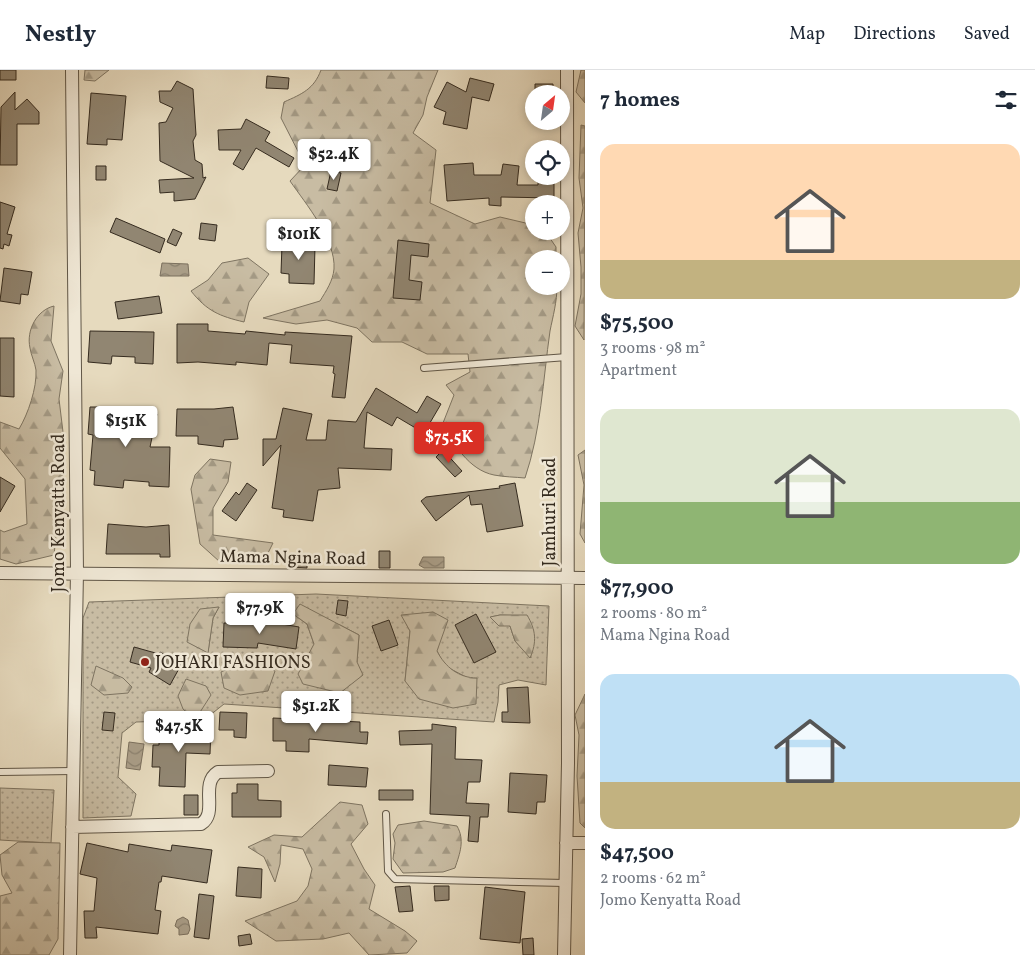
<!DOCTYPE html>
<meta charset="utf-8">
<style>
body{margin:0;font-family:Vollkorn,serif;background:#f2f2f3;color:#1f2937;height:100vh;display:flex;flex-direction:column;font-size:19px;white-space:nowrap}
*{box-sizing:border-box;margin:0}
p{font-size:16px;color:#747a83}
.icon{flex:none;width:28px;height:28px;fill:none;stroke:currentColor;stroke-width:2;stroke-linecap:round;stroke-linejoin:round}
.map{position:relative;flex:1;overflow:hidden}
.side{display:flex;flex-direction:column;background:#fff;width:450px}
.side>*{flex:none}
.needle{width:32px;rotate:29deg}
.controls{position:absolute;left:525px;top:15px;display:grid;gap:10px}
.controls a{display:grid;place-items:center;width:45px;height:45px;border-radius:50%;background:#fff;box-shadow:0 2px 8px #0003;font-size:25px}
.price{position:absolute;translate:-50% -42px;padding:0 11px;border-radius:5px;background:#fff;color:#222;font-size:16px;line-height:32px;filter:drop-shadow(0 1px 2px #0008)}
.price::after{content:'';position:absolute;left:50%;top:30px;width:15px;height:11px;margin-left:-8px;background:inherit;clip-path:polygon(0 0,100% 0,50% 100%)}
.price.current{background:#d93025;color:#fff}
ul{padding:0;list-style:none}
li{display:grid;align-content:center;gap:10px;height:265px;padding:0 15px}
li span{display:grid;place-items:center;height:155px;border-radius:15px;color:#555}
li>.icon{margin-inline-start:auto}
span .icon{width:90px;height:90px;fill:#fffc;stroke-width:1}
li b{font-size:21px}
h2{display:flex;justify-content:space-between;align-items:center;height:60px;padding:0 15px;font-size:21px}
header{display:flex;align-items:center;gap:30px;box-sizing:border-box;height:70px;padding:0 25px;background:#fff;border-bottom:1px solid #e0e1e3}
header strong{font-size:24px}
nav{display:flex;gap:28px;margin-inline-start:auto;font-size:18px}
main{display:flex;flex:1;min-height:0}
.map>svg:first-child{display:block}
.grass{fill:url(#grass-dots);stroke:#7e7461;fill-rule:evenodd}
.forest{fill:url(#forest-firs);stroke:#7e7461}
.water{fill:url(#water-waves);stroke:#7b705e}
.building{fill:#918672;stroke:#352b1f}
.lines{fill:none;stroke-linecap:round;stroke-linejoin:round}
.service-casing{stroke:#615747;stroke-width:8}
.minor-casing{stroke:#615747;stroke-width:14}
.service{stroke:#efe7d5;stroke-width:6}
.minor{stroke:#efe7d5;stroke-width:12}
.poi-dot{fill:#8f2418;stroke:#efe7d5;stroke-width:2}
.labels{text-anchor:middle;stroke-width:5;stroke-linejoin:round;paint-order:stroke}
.street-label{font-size:18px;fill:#352b1f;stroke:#efe7d5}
.poi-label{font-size:18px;fill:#352b1f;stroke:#efe7d5;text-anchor:start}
</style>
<header>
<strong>Nestly</strong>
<nav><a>Map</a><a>Directions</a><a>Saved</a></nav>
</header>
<main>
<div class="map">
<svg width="585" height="885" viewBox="0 0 585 885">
<defs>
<pattern id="grass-dots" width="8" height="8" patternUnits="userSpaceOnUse" patternTransform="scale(1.25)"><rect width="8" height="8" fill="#c8bca3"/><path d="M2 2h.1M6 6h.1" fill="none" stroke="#a39984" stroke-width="1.8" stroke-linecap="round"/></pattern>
<pattern id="forest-firs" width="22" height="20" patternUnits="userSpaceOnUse" patternTransform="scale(1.25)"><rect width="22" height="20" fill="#c8bca3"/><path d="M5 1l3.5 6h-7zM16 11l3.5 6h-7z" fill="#a39984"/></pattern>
<pattern id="water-waves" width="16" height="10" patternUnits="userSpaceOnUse" patternTransform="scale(1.25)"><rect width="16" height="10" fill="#aa9e88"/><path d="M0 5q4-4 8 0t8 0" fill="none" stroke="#8b816f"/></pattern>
</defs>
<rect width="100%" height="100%" fill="#e6dabe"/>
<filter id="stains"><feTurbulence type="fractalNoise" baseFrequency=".004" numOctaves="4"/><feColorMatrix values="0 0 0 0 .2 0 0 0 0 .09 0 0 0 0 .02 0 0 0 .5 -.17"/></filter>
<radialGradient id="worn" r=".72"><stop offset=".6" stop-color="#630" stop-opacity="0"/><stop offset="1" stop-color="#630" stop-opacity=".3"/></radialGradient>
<!-- grass -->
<path class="grass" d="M316,524L549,536L546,615L518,610L499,615L498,632L494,652L224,634L204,650L136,652L122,663L118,707L136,724L131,746L83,748V548L89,532ZM219,537L213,548L208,582L188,572ZM293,544L340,555L359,565L357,592L314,574L307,554ZM402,545L437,581L445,596L468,608L405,611L410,561ZM500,545L527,546L531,588L515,571L510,556L491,547Z
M0,718L54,720L51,773L0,770Z"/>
<!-- forest -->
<path class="forest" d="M85,0H109L95,11L84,10Z
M321,0H438L427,27L423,45L413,63L436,80L430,133L475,154L500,147L534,155V161H545L556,177V189H534V216H557C557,232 553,246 550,261C543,310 541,361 525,408C515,407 504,407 494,405C469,400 453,374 443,353L454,325L446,315L470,302L468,284H427L402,272H372L357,258L327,250L296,254L263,248L320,231C326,221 333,211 334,199C336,170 306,134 290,111L305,95L281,48L284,32C302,24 314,19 321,0Z
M581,0H585V33L576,22Z
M581,55L585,56L584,270L575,256L581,224V197L578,163L583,138L579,108Z
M248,188L269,204L249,232L244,252C219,246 207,241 191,221L208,210L222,193Z
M54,236L51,271L63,301L59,329L63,362L64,389L54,485L16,494L0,489V460L4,462L27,454L25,409L0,378V352L19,359C28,344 37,318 36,300C35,293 31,285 30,278C26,260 37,240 54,236Z
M585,380V473L580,464L584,415L578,385Z
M210,389L231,392L228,412L213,438V465L273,473L265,489L244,492H220L200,474L191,419L195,405Z
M300,534L359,565L357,592L363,605L340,623L303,614L298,604L314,574L307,554L293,544Z
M219,537L213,548L208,583L187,572L190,554L200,539Z
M433,542L448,550L437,581C445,597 459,608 477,608L476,634L453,638L419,629L405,611L410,561L401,545Z
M500,545H527C536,560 537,572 530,588L515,571L510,556H499L490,547Z
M260,592L275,601L268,621L240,625L224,618L221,602L232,597Z
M96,596L123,608L132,617L128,623L104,625L91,615Z
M186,609L206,616L211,625L195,650L183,639L178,626Z
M585,624V758L580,753L577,706L579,665L575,645Z
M340,732L362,735L368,754L351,774L364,799L375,815L369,839L405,861L417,871L407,883L369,885L349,863L323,869L276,871L245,851L297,831L308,816L312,799L303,779L281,775L280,794L275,812L264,787L248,777L274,765L302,767Z
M424,751L457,756C465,770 460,783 455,798L443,802L403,803L393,789L395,773L393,764L398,755Z
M18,772L60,773L58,869L49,885H0V826L12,823L2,805L0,785Z"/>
<!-- water -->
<path class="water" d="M162,193L188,194L189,206H160Z
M423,487H444V498H424L419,495Z
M129,672L144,674L140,700L126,698Z
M183,847L188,850L190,859L188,864L179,865V859L175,856L177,850Z"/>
<!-- building -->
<path class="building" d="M0,0H16V10H0Z
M267,6L289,8L288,19L266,18Z
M470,8L494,14L489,31L472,27L467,59L443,54L446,42L434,37L447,12L466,22Z
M177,11L193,19L196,65L193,71L195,90L202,94L203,108L206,107L195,129L174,131V122L160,123L159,110L194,108L160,91L159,53L166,52L173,38L160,32L159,21H171Z
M535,14H553V24H535Z
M15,22V40L27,29L39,42V54H17V95H0L1,37Z
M91,23L126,26L122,70L107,69V75L87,74Z
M246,49L270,62L265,71L294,88L289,97L256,78L243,100L233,94L241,80H219L218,60L241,59Z
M473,93L474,105H501L503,94L519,96L517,115H538V106H554V128L501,127V136L489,135V128L447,131L444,95Z
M96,96H106V110H96Z
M331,101L341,103L337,121L327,119Z
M0,132L15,137L7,164L12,165L9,176L4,174L3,179L0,178Z
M116,148L165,169L160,183L110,162Z
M201,153L217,155L215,171L199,169Z
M173,159L182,163L176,176L167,172Z
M296,164L307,166L306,175L315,176L314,214L289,213V204L281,203L282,175H294Z
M398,170L429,174L428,187L411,185L409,210L422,212L420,230L393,228Z
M4,198L32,202L28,225L21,224L20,234L0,231Z
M159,226L162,243L118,249L115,232Z
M177,254H208V261L245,264L246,261L285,265V262L352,266L345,328L332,327L335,304L333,303L334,296L290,293L292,275L269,273L267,295L236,292V295L198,292L177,293Z
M90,261L154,262L153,294L135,293V287L112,286L111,294L88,292Z
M0,268H14V327L0,326Z
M376,318L417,343L427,326L441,334L424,363L397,347L392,356L367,342L364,378L392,379L391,400L338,398L340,418L318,420L313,451L283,447L284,440L272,438L281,375L263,396V369H276L283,338L312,344L306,370H326L328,350L356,352Z
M90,337H123L157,344L150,377H170L169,417L149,416V412L124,410L123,418L94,415L95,401L90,400L93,365L88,364Z
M233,337L238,369L224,370L223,377L198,374V366H176L177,339H214Z
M443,380L462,401L455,407L436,387Z
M0,407L15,416L0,442Z
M247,413L257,420L236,451L222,441L236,422L239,425Z
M515,413L523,456L487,462L482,434L471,435L469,425L436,451L421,431L426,427L500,418L499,416Z
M108,454L146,457L169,455L170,487H160V484H106Z
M379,481H390V498H379Z
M291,489H307V498L291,497Z
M338,530L348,531L346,546L336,544Z
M476,544L496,582L474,593L455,555Z
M389,550L398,575L381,581L372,556Z
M265,551L299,557L296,579L258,573L257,578L223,577L224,553L265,554Z
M134,577L159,584L160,582L181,595L170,615L149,602L151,598L130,592Z
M528,617L530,653L502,652V642H508L507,618Z
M104,642L115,643L113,661L102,660Z
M220,642L247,643L246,668L234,667V660H219Z
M273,648L360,652V662H368L367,674L309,669V682L286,681V671H273Z
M432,654L456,657L455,689L482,690L480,712H468L466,733L489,734L488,747H480L478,772L468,771L470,746L430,744L432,674L400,675L399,661L432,660Z
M196,656L211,657L210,684L186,683L185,717L159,716L160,697H152L153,675H159V658L196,660Z
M329,695L368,698L366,717L328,715Z
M510,703L547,705L545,732H537L536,744L508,742Z
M237,714H258V730L281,731V747H232V723H237Z
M379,720H413V730H379Z
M184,725H198V745H184Z
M87,773L128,782L129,774L171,781L172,775L212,780L207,813L162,806L161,812H159L155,840L161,841L158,864L96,857L97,868H85L84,841H94L97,808L80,804Z
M238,797L262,799L261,828L236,826Z
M410,816L413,841L399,842L395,817Z
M434,816H449V830L435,831Z
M485,817L525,822L520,873L480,869Z
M199,824L214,826L209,869L194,867Z
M250,864L252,874L239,876L238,866Z
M533,868L534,885H523L522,869Z"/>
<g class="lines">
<!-- service casing -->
<g class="service-casing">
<path id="service" d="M424,298L567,287
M0,702L73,701
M386,744L388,801L395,809L565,813"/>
</g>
<!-- minor casing -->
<g class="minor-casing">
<path id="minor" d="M0,503L585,508
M72,757L201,754C219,743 199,714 218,702L268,701
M566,773H585
M70,885L77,502L72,0
M564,885L568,693L567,0"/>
</g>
<!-- service -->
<use href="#service" class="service"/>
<!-- minor -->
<use href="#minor" class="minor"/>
</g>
<!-- markers -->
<circle class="poi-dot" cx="145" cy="592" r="5"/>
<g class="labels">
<!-- street labels -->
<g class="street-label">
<text transform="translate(549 442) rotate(-90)" y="6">Jamhuri Road</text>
<text transform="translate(58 443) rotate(-90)" y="6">Jomo Kenyatta Road</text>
<text transform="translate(293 487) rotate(1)" y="6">Mama Ngina Road</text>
</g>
<!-- poi labels -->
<g class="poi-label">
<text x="155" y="598">JOHARI FASHIONS</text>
</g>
</g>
<rect width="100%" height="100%" filter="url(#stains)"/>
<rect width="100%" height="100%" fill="url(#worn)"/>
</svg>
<div class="controls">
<a><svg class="needle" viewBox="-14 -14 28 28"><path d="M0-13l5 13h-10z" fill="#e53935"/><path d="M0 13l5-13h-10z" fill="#747a83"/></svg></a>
<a><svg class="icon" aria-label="locate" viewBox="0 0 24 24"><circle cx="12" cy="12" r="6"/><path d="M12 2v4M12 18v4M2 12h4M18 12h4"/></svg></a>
<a>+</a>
<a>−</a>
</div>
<b class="price" style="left:334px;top:111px">$52.4K</b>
<b class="price" style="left:299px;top:191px">$101K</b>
<b class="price" style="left:126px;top:378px">$151K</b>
<b class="price current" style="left:449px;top:394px">$75.5K</b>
<b class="price" style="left:260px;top:565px">$77.9K</b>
<b class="price" style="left:316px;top:663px">$51.2K</b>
<b class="price" style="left:179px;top:683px">$47.5K</b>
</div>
<section class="side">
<h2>7 homes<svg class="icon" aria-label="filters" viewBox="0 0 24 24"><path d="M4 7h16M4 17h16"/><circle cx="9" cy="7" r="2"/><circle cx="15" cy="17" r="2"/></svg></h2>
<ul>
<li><span style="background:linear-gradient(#ffd9b3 75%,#c2b280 0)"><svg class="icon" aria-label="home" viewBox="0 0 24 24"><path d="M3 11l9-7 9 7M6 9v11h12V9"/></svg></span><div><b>$75,500</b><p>3 rooms · 98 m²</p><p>Apartment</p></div></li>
<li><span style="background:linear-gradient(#dfe7d0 60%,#8fb573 0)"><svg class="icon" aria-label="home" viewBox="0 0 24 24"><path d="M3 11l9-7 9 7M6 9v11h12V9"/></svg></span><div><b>$77,900</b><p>2 rooms · 80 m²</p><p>Mama Ngina Road</p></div></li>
<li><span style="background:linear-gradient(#bfe0f5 70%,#c2b280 0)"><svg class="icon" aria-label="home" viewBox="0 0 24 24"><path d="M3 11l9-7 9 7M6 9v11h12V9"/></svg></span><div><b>$47,500</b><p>2 rooms · 62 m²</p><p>Jomo Kenyatta Road</p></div></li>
</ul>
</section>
</main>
